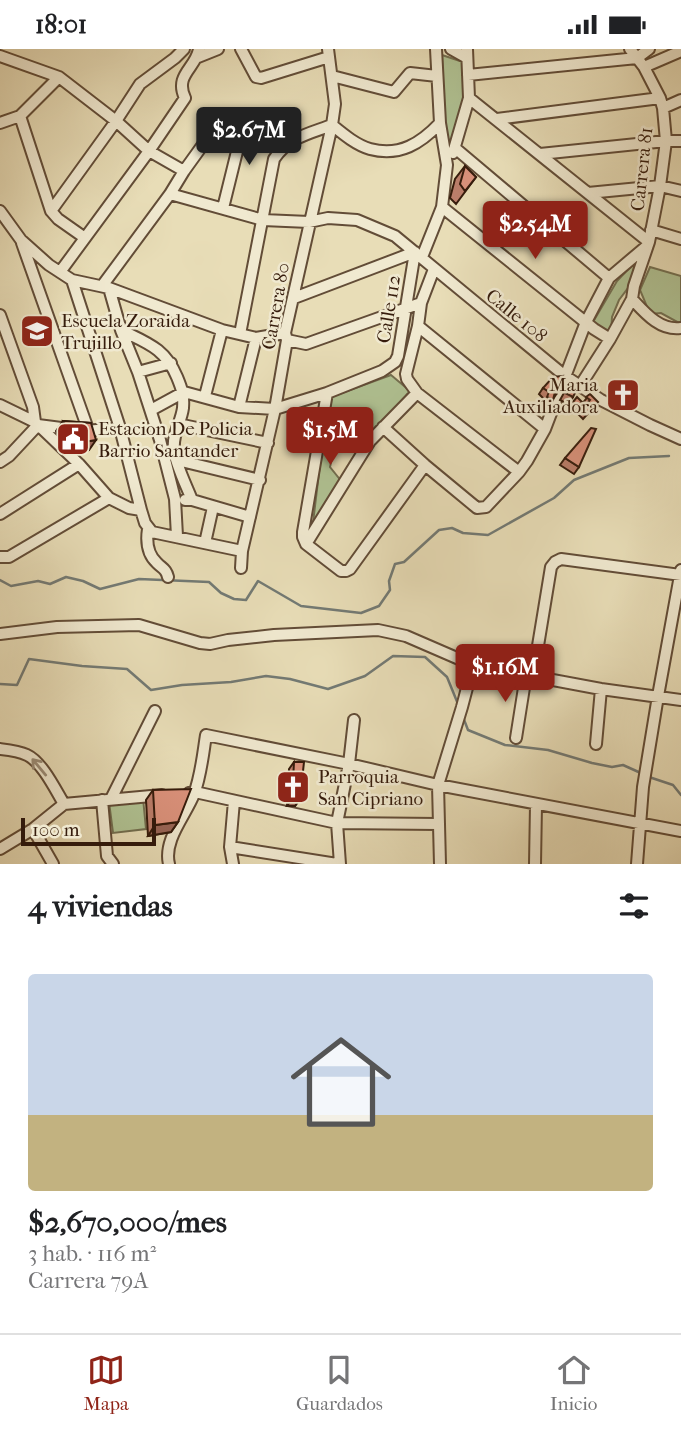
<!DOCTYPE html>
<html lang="es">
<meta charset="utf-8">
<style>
body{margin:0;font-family:"IM FELL French Canon",serif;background:#f2f2f2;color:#202124;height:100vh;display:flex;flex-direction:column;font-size:26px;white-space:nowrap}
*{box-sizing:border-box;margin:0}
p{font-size:23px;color:#757577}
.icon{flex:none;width:38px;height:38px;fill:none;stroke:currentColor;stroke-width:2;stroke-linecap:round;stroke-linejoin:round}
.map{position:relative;height:815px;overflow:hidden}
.sheet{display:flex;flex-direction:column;background:#fff;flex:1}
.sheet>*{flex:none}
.scale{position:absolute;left:21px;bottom:18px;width:135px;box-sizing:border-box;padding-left:7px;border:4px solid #361c0c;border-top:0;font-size:19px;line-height:24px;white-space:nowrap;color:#361c0c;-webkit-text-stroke:5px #f0e9d0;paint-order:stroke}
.price{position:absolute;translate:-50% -60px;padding:0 16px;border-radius:7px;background:#8f2418;color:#fff;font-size:23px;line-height:46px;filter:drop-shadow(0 2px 4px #0008)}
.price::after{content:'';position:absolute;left:50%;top:42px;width:21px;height:16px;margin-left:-10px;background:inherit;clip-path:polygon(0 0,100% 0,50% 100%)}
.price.current{background:#222;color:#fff}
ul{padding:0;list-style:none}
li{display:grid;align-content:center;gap:14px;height:371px;padding:0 28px}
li+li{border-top:2px solid #e0e0e0}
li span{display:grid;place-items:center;height:217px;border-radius:7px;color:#555}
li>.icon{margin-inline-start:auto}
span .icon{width:126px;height:126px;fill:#fffc;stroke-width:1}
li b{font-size:30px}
h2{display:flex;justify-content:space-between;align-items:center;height:84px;padding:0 28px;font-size:30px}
.status{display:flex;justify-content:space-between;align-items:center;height:49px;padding:0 35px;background:#fff;direction:ltr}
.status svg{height:19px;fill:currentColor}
.menu{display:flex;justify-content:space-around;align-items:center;height:98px;border-top:2px solid #e0e0e0;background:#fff;font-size:19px;color:#757577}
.menu a{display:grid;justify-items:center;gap:4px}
.menu .current{color:#8f2418}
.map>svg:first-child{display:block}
.green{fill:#b0c293;stroke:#736f50;stroke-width:2}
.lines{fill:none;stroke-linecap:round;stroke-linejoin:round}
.stream{stroke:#737a74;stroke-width:2.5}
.minor-casing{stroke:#624c37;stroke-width:14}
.minor{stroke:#f0e9d0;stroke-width:10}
.wall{fill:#bc7e6b;stroke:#361c0c;stroke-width:2}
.shaded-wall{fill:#996657;stroke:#361c0c;stroke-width:2}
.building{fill:#db927c;stroke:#361c0c;stroke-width:2}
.oneway{stroke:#9c8d78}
.labels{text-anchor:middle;stroke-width:5;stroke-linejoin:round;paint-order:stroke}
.street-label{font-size:19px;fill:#361c0c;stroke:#f0e9d0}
.poi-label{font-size:19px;fill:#361c0c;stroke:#f0e9d0;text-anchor:start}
</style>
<div class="status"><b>18:01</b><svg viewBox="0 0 49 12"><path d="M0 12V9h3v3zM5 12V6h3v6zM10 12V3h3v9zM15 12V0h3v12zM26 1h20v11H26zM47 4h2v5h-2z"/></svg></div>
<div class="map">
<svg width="681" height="815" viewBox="0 0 681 815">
<rect width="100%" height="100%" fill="#e8ddb7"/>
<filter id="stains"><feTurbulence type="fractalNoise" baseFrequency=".00286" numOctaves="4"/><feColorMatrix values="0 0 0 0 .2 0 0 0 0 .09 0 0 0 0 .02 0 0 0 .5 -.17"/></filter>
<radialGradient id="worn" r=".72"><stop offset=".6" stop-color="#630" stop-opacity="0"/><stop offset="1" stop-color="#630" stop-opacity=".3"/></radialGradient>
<!-- green -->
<path class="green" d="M442,6L463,13L464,49L451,96C439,75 443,30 442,6Z
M635,213L631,235L619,251L612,268L611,284L593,273L617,232Z
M650,218L681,227V275L661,264L650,265L640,241Z
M391,326L410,342L365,394L337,387L330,418L342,433L312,482L328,349Z
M143,749L146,780L113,784L109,753Z"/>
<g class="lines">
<!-- stream -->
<path class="stream" d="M0,531L11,537L38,532L50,535L66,528L83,532L100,540L139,530L209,533L221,544L234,550L246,551L258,532L301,557L361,564L379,557L390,541L389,532L395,515L404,513L439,481L452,479L463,484L488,486L554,449L574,431L629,409L669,407
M0,635L17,636L29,610L82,617L127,620L151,641L182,636L231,633L266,627L290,630L328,640L365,627L393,607L425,608L447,628L458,655
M463,668L468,681L505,696L548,701L592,714L612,718L623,716L643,725
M649,728L673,736L681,746"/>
<!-- minor casing -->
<g class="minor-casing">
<path id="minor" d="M241,0L256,28L261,29L329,8
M451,0L467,9
M0,7L59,28L116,72L149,102L184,122
M198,8L218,0
M644,18L681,2
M468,26L637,9L649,0
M332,27L394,43L410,24L437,27
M469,49L649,193
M663,59L681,51
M20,67L51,162L58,170L85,189
M497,70L660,49
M0,74L20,67L59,28
M455,99L609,229
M453,104L469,49L467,0
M540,105L666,92H681
M588,144L660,137L681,142
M170,145L263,171L309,173L328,169L357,171L395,187L565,327L601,351L650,376L681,390
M442,158L594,280L610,290
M223,159L245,70
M0,162L21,191L49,216L72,231L109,239L222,281L256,289L285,284
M51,162L116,72L140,35L175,9L184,0
M651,181L681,190
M22,194L89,383
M422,208L442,158L447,116L440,74L436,0
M434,220L421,254L418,277L406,325L407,330L417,344L519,423
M60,223L149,102L185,49C174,26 196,19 199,0
M72,231L120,379L141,461
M102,237L170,145L184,122L225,65
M109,239L121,281L138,323L160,391L175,450L177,487
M294,249L415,203
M632,250C645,264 660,282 681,279
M0,266L33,358L35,373
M418,277L545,380
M121,281C147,294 165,299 177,328C182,340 184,346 183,359C181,374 172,385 174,401C175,414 187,438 192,451
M240,285L274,110C289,88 308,85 332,76C343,85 356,96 370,100C400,108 421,94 440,74
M287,291L306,295L421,254
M138,323L171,314
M580,337L610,290L632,250L634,237L649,193L660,137L666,92L663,59L660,49L644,18L630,0
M205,347L222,281
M0,356L35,373L79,415L109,449L129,459L141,461L145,474L152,483L242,502
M239,358L256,289
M151,361L184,343L239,358L275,360L327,344L382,322L395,313L398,307L415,203
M178,375L268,394
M383,378L425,416L477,459L486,458L519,423L527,412L545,380L586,273L609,229L648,196
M85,382L120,379
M177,411L260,431
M0,413L9,407L38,376L69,380
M185,451H192L250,468
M0,465L79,415
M148,480C146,493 147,505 157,514C163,520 166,520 168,528
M205,494L213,458
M306,495L370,392L417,344
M306,495L341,522H346L350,520L425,416
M306,495L303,488V483L327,344
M0,508H9L109,449
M241,519L242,502L275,360L287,291L285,284L332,76L335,55L328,0
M0,585L57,578L139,576L200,594L210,595L228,591L274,586L378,581L406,587L473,616L601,640L681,651
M533,627L551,518L555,513L561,510L681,526
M516,689L526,626
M596,695L601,640
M0,700C9,701 19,702 27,706C42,713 55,740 64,755
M189,744L195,743L337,774L438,775
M111,750L155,662
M102,751L107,807L113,815
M64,755L162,746
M33,780L53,815
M230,798L337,815
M0,800L33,780L64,755
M169,815C163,791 186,766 194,745C201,727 203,705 206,686L349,715L438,736L681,782
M233,815L230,798L234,752
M340,815L337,774L349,715L354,671
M440,815L438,736L462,658L473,616
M535,815L536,756
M637,815L643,738L658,647L681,521"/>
</g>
<!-- minor -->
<use href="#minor" class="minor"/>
</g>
<!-- wall -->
<path class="wall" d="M465,117L476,128L456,155L450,149L455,130Z
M569,335L573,348L568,355L560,351Z
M543,339L557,344L548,358L542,355L544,350L539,345Z
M590,345L593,359L583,370L578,365L584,357L582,355Z
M579,356L572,364L571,363L568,365L565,362L568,359Z
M63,372L91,374L89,401L77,404L64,396L56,382Z
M565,409L579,418L574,425L560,416Z
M294,713L300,750L295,757H287L289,720Z
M153,741L178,773L171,783L148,787L146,751Z"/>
<!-- shaded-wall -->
<path class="shaded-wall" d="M96,391L89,401L77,404L84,393Z
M292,750H300L295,757H287Z
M178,773L171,783L148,787L155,776Z"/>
<!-- building -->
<path class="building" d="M465,117L476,128L465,142L460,135Z
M563,327L557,344L555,343L553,351L547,348L549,343L543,339L553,328Z
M569,335L577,340L573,348L565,344Z
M590,345L598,353L588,363L583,359L590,351L586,348Z
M577,348L582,353L574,361L573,359L571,362L568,359Z
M63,372L91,374L96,391L84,393L71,386Z
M591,379L596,380L579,418L565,409Z
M294,713H304L300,750H292Z
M191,740L178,773L155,776L153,741Z"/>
<!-- one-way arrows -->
<defs><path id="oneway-shaft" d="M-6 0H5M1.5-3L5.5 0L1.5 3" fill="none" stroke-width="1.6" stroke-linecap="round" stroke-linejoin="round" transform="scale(1.75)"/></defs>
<use class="oneway" href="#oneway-shaft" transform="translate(39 718) rotate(-130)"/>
<!-- icons -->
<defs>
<g id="school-square" transform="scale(1.75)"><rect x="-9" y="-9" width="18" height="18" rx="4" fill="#8f2418" stroke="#f0e9d0"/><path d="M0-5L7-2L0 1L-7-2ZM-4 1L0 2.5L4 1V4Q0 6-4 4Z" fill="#fff"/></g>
<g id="church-square" transform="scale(1.75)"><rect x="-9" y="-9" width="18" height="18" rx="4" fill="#8f2418" stroke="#f0e9d0"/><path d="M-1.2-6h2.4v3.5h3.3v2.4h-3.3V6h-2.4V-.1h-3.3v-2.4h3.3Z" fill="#fff"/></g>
<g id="civic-square" transform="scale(1.75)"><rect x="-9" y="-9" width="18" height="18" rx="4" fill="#8f2418" stroke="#f0e9d0"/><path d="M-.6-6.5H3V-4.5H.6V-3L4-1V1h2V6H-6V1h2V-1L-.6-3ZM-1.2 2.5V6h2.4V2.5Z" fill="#fff"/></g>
</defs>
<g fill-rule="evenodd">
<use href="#school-square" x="37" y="282"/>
<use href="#church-square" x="623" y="346"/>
<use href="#civic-square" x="73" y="390"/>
<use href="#church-square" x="293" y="738"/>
</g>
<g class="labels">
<!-- street labels -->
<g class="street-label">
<text transform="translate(641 120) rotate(-84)" y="7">Carrera 81</text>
<text transform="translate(275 257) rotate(-80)" y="7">Carrera 80</text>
<text transform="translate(388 260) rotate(-81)" y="7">Calle 112</text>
<text transform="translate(517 266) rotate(39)" y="7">Calle 108</text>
</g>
<!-- poi labels -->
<g class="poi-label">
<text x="61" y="278">Escuela Zoraida<tspan x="61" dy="22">Trujillo</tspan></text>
<text x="598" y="342" text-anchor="end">Maria<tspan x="598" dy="22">Auxiliadora</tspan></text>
<text x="98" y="386">Estacion De Policia<tspan x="98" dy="22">Barrio Santander</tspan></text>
<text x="318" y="734">Parroquia<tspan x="318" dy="22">San Cipriano</tspan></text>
</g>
</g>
<rect width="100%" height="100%" filter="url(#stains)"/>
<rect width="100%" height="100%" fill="url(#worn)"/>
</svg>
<div class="scale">100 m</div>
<b class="price current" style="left:249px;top:118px">$2.67M</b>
<b class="price" style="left:535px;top:212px">$2.54M</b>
<b class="price" style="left:330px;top:418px">$1.5M</b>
<b class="price" style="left:505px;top:655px">$1.16M</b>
</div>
<section class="sheet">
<h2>4 viviendas<svg class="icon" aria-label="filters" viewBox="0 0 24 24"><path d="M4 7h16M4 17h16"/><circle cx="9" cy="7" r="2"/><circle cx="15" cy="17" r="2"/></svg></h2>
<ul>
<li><span style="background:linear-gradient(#c9d6e8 65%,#c2b280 0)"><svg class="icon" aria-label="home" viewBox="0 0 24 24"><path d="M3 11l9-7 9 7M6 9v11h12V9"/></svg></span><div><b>$2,670,000/mes</b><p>3 hab. · 116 m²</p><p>Carrera 79A</p></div></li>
</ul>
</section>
<nav class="menu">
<a class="current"><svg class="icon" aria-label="map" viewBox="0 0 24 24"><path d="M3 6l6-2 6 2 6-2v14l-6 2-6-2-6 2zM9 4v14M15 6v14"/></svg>Mapa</a>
<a><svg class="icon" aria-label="saved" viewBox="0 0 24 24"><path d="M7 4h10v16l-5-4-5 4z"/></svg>Guardados</a>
<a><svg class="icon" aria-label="home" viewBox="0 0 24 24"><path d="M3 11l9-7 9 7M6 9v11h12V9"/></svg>Inicio</a>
</nav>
